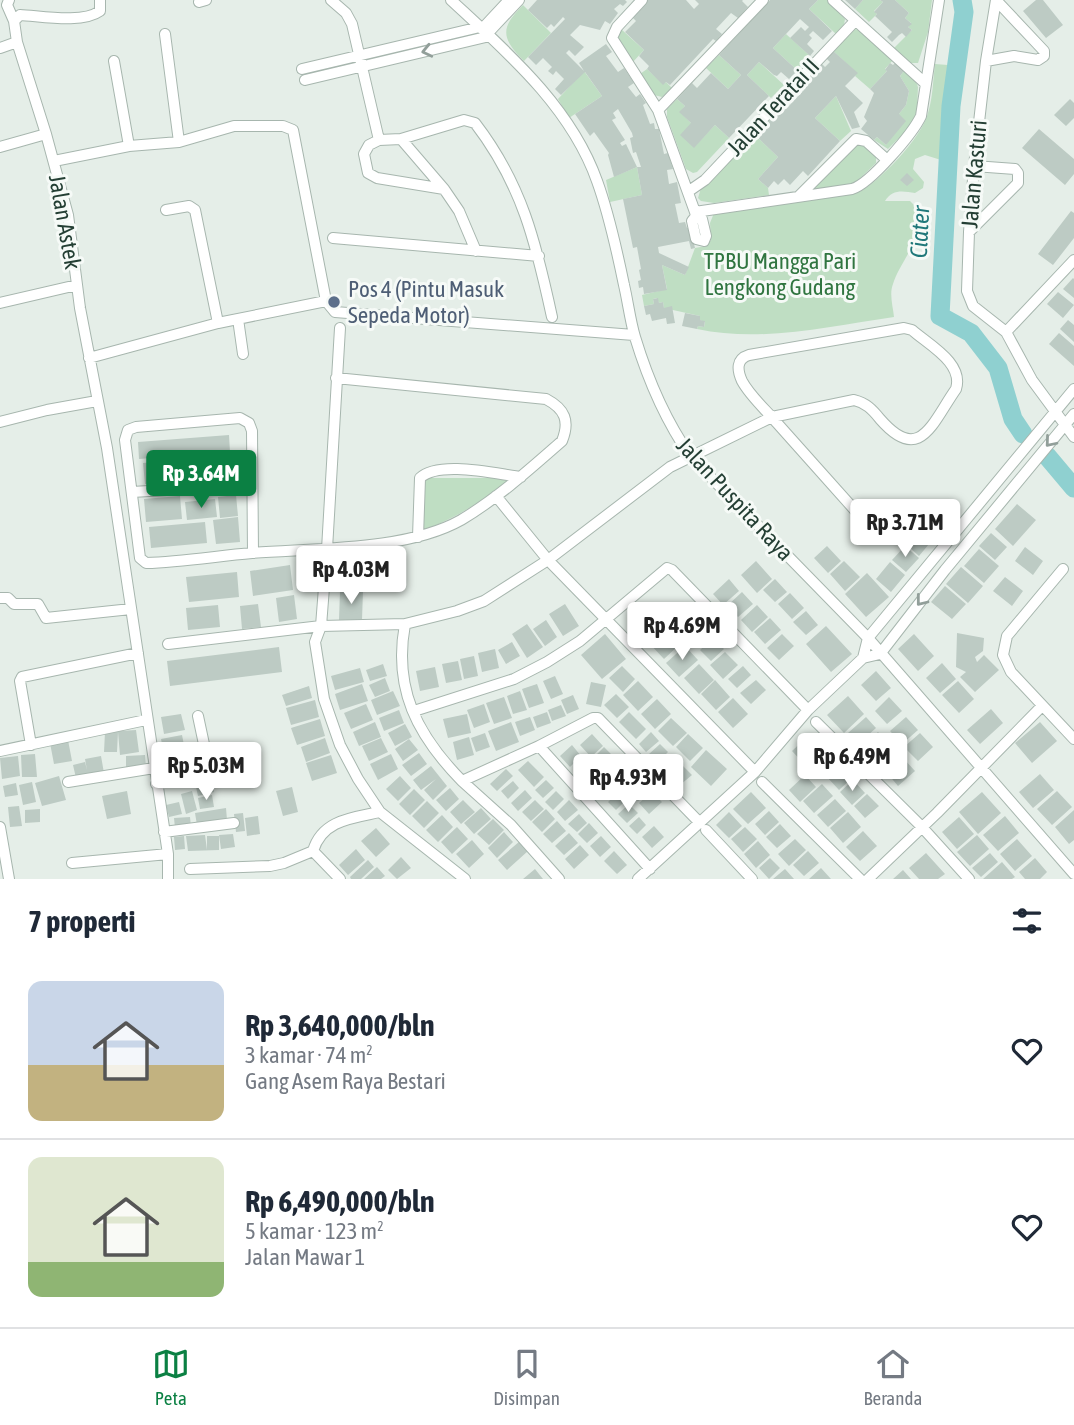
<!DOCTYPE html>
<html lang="id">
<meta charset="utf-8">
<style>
body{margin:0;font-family:"Asap Condensed",sans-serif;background:#f6f6f7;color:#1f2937;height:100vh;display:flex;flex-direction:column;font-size:26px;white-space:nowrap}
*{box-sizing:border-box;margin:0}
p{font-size:23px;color:#747a83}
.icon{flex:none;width:38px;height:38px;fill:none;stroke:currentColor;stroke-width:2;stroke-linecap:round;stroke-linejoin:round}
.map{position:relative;height:879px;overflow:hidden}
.sheet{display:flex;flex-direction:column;background:#fff;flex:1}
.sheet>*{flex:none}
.price{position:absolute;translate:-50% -60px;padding:0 16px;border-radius:7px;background:#fff;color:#222;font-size:23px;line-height:46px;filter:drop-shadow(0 2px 4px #0008)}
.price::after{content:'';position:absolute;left:50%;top:42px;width:21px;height:16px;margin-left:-10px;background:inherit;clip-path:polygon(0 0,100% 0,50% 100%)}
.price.current{background:#0b8043;color:#fff}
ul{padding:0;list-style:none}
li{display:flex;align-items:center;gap:21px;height:175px;padding:0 28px}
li+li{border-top:2px solid #e0e1e3}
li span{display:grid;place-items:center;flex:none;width:196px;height:140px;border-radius:14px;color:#555}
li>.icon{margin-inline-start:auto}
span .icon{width:84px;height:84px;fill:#fffc;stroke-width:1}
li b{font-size:30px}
h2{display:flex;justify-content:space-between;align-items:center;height:84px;padding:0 28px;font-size:30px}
.dock{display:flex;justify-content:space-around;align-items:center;height:98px;border-top:2px solid #e0e1e3;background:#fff;font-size:19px;color:#747a83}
.dock a{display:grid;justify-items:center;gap:4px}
.dock .current{color:#0b8043}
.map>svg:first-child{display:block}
.green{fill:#bfdec3}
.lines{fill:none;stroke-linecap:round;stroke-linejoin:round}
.river{stroke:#8fd0d0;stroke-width:19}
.building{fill:#bdcbc4}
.minor-casing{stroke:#a7b6ae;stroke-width:12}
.minor{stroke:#fff;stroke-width:10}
.oneway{stroke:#929f9a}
.service-dot{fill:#5c6f8a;stroke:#f6faf7;stroke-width:2.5}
.labels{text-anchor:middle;stroke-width:6;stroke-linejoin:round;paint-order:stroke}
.street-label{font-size:23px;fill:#243f34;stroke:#f6faf7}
.park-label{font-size:23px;fill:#307540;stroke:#f6faf7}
.service-label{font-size:23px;fill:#4e5e75;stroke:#f6faf7;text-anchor:start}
.water-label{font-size:24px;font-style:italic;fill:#20787a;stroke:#f6faf7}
</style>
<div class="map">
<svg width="1074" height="879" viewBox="0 0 1074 879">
<rect width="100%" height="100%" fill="#e5eee8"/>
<!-- green -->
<path class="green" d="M818,0H827L845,19L844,25L836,34L809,9Z
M863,0H880L883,2L874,11L877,14L869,22L855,9Z
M895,0H932L928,32L918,63H911L894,48L912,30L908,27L911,23L905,18L909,13Z
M523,5L551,33L524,61C501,38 500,28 523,5Z
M621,29L644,50L632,63L617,38Z
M854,29L859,30L893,60L885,69L887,71L870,89L855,76L857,73L832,50Z
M786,34L810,56L797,70L773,48Z
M719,55L741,75L728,89L706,68Z
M759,62L784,85L771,98L747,75Z
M935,64L948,65L941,160L925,155L915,159L913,169L924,182L923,188L915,193C903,191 892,189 885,201H910C937,225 901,257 893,284C889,294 893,307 894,317C830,326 762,343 697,329L698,326L704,327L705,322L700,320V316L664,308L663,302L659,303L657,298L653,299L654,304L644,306L642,295L667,289L662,265L685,275L695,248L706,246L711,240L710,223L714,213L857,193C879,183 922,137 928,113C933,97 933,80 935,64Z
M647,69L663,84L666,82L672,88L662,97L654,95L640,74Z
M584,71L602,96L569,118L558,99Z
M904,71L916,82L918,87L917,110L911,126L888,149L874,140L877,137L886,145L899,114L906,105L909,91L900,76Z
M836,96L851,131L840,141L815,118Z
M677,99L685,106L680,112L691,123L694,147L715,125L729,138L697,172L693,173L686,169L667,117V109Z
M754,134L778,157L758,179L768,188L769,195L714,203L701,201L698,198L701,188Z
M857,143L862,144L876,157V163L853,185L815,189L816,185Z
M637,167L642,195L610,202L606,180Z
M424,478H511C483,501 456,518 422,531Z"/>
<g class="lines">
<!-- river -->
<path class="river" d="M962,0L964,12L951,106L940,316L971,333L998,368L1013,419L1023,434
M1047,456L1074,488"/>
</g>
<!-- building -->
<path class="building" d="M537,0H625L627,2L623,6L620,4L614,9L618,13L610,24L605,21L600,30L580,25L570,35L584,47L575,56L569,50L566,53L584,71L579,63L606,44L612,52L606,56L618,72L624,68L634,83L628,87L636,97L640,94L646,103L643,105L650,124L654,123L655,129H659L664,154L668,153L673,169L667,170L669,184L677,182L681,203L675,204L679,223L685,222L687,228L690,227L695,248L691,249L689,241L658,247L659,253L689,267L685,275L662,265L667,290L644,294L643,287L639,288L638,281L641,280L639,270L641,269L637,247L633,248L623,199L642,195L637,167H641L636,152L633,153L630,138L633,137L632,133L618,109L613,113L616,118L612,120L625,140L620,143L622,146L626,144L637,167L614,177L608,155L609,153L594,132L590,136L575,114L602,96L585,72L561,95L555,89L564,79L556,71L553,75L548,71L552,67L543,58L536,65L528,57L565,19L563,17L554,27L551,24L547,28L528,10Z
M648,0H686L694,9L699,4L695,0H743L742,1L748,7L738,18L731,13L716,29L722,34L716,41L713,39L670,85L666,82L663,85L647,69L649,66L639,56L644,50L625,32L636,21L632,17Z
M770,0H818L809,9L832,31L823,40L813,31L809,35L812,38L807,44L814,51L810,56L790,38L801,27L805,31L809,27L800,19L773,48L797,70L795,73L789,79L781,72L777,76L774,75L759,62L747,75L769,96L729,138L715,125L694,148L680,135L691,123L679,112L685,106L677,99L692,83L697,88L711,73L728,89L741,75L719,55Z
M845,0H863L855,9Z
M880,0H895L909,13L905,18L912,24L908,27L912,30L906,37L902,33L899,35L892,42L887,37L892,32L875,16L877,14L874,12L883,2Z
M1036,0H1043L1063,25L1046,38L1023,11Z
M832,50L858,73L845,86L863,103L854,112L860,127L852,129L836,96L815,118L840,141L808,176L803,171L790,185L784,179L778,185L774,181L768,188L758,179L778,157L754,134L784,103L788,107L804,90L799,86L821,63L825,67L830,62L825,57Z
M890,63L893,65L895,63L904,71L900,76L909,91L906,105L899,114L906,121L886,145L877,137L874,140L861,129L867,121L864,117L874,93L870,89L887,71L885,70Z
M1070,99L1074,103V118L1066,126L1054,115Z
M1039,129L1074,159V174L1065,185L1022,148Z
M907,173L914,180L907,186L900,180Z
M1071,211L1074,213V238L1053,265L1038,254Z
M1073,278L1074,279V298L1063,289Z
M1058,292L1074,305L1063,318L1047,304Z
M658,298L659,303L663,302L664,308L672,306L675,323L667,324L666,318L652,321L650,314L646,315L644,306L654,304L653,299Z
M685,313L700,316V320L705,321L704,327L698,326L697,329L682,326Z
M1068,320L1074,325V342L1060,329Z
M1059,333L1074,346V366L1049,344Z
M229,435L230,452L139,459L138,442Z
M199,459L200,480L145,484L143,463Z
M236,495L238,516L220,518L218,497Z
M180,496L182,519L146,522L144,499Z
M215,499L217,517L187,520L185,502Z
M1017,504L1036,520L1013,546L995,529Z
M238,517L240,542L216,544L213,520Z
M914,521L934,538L919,556L899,538Z
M205,522L207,543L151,548L149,527Z
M991,533L1007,547L995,560L979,546Z
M827,546L841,561L828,573L814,558Z
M905,546L919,558L906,572L892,560Z
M1025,547L1043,561L1033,575L1015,561Z
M979,549L999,566L984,583L964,566Z
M756,561L772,579L757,593L741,575Z
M844,561L860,577L845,591L830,574Z
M890,562L905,575L891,592L876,579Z
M290,565L293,590L253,596L250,571Z
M961,567L983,586L968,603L946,584Z
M237,572L239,597L189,602L186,577Z
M867,573L889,597L866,617L845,594Z
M1005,577L1023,591L1012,606L993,591Z
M729,579L739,591L723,605L713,594Z
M775,579L787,592L775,602L763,590Z
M945,586L966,604L952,619L931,602Z
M340,591H363L362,620H339Z
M742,592L753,604L738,617L727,606Z
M790,593L804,608L792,619L778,604Z
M294,595L297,619L279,622L276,598Z
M258,604L261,627L242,629L240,606Z
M565,604L579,626L563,636L549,614Z
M218,605L220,627L188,630L186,608Z
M757,605L768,617L752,632L741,620Z
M686,608L698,621L682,635L670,623Z
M806,611L818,625L806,635L793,622Z
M770,618L781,630L765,644L754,632Z
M546,620L557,637L545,646L533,629Z
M699,623L710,635L697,647L686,635Z
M527,624L543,647L527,658L512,634Z
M826,626L852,654L831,672L806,644Z
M665,627L680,644L664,659L648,642Z
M957,633L984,638L983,651L975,657L977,662L984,655L999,670L975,692L960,677L966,672L956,667Z
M605,634L626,659L602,679L581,655Z
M782,634L794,646L779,660L767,648Z
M914,634L934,656L918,671L898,649Z
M713,638L724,649L711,661L700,650Z
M512,642L520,656L506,664L498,650Z
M685,646L698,660L679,677L666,663Z
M279,647L282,672L170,686L167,661Z
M495,649L499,668L482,672L478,653Z
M725,652L738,665L723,679L710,665Z
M474,656L478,676L464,679L460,659Z
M458,661L462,680L446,683L442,664Z
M942,663L956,679L940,693L926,678Z
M383,664L387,676L370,681L366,670Z
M699,664L714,680L699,694L684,678Z
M622,666L635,679L623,692L609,678Z
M743,666L751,675L737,688L728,679Z
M435,667L439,687L420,691L416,671Z
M360,668L364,682L335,690L331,676Z
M876,671L891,688L876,701L861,685Z
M555,676L563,694L551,699L543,681Z
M385,678L390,691L375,697L369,685Z
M715,680L730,697L716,710L701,694Z
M756,680L766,690L751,704L740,693Z
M638,681L653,697L638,711L623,695Z
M958,681L974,699L959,713L942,695Z
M591,682L606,685L601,707L586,704Z
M362,684L368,701L340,710L335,694Z
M537,684L544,703L529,708L522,689Z
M309,686L312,698L286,706L282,695Z
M393,691L400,706L377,715L371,700Z
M520,691L527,710L513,714L507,696Z
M616,694L629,707L617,718L604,705Z
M573,695L579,709L567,714L561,700Z
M848,696L864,714L844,733L827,715Z
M504,697L512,718L494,724L486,703Z
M889,697L902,711L887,724L875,711Z
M733,698L748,714L733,728L718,712Z
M657,699L671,714L655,729L641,714Z
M315,700L319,717L291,725L286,708Z
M366,704L373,720L351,729L344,713Z
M484,704L490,722L474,728L467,710Z
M561,705L566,716L552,721L548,710Z
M991,709L1003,723L980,744L967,730Z
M399,710L404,723L384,731L379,718Z
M547,712L551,723L537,728L533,717Z
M629,712L646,729L636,739L619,722Z
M181,714L185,730L164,734L161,717Z
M467,714L471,733L448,738L443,719Z
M530,717L535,730L520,736L515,722Z
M866,717L876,728L858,744L848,733Z
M906,717L918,730L902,744L890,731Z
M671,718L687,733L673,746L658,731Z
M320,719L325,736L297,745L291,728Z
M375,722L381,737L359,746L353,732Z
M511,722L519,742L496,751L488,731Z
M1040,722L1057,741L1032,763L1015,743Z
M405,724L412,737L395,746L388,733Z
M136,730L139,752L120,755L118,732L117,752H104L105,732Z
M651,732L659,741L646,752L639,744Z
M878,732L888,743L872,758L862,746Z
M485,733L490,747L476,752L471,738Z
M811,733L826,750L807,767L792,751Z
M920,733L933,747L918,761L904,747Z
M592,734L603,746L591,757L580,745Z
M688,734L703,748L690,761L676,747Z
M182,735L185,750L164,754L161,739Z
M469,737L474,755L457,760L453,742Z
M325,738L330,753L306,762L301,747Z
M381,738L388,752L369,761L362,746Z
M409,739L418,750L403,761L395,749Z
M68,740L72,761L54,764L50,743Z
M660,744L668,752L657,763L649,754Z
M572,745L581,756L570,767L560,756Z
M604,747L615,758L603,770L592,759Z
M892,747L902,757L886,772L876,761Z
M706,750L727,769L711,786L691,767Z
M419,753L427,764L411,776L402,765Z
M35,754L37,777H22L21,755Z
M391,754L398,769L378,780L370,764Z
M671,754L679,763L667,774L659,765Z
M827,754L837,765L825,777L814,765Z
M145,755L146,767L126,768V756Z
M331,755L337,773L312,781L306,763Z
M18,756L20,776L2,779L0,758Z
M101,756L104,773L76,778L73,765L85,762L87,770L85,759Z
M584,759L592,767L582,776L574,768Z
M904,759L915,771L898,786L888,774Z
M528,761L544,777L534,787L518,770Z
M617,761L625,770L616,779L607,770Z
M840,765L852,778L839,790L827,777Z
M431,766L447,786L433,800L424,790L436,779L421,790L413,780Z
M683,766L692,775L680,785L672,776Z
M506,769L513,776L497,791L490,784Z
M595,770L603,778L594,787L586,779Z
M627,771L635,780L626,789L617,780Z
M1040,774L1054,790L1033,808L1019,792Z
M210,775L214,792L198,796L194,778Z
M805,775L816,787L800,802L789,790Z
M59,776L66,800L42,806L35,783Z
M400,776L411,788L398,801L386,789Z
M546,780L554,788L543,798L535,790Z
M853,780L865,793L852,805L840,792Z
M513,781L519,788L508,799L501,791Z
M606,781L615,790L605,800L596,791Z
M32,782L36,802L23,805L19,785Z
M639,782L648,791L638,801L629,792Z
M16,783L18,795L5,797L3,786Z
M822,784L833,796L814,813L803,801Z
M292,787L298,812L283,816L276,791Z
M450,788L459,799L446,811L436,800Z
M414,789L425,800L410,815L399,804Z
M525,790L532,798L518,811L511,803Z
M127,791L131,814L107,819L102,796Z
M192,791L197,810L186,814L181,794Z
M556,791L564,799L553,810L545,802Z
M619,791L627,799L616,810L608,802Z
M1057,791L1072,807L1052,825L1037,809Z
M652,792L662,802L649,814L639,803Z
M751,792L766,808L748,824L733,809Z
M982,792L1001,813L978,834L959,812Z
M867,794L879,806L865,818L854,806Z
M212,795L214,807L200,809L198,798Z
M835,799L846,811L828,827L817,815Z
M463,800L475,812L461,824L450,812Z
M535,800L544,809L531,821L522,812Z
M569,800L578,810L565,821L557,812Z
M427,801L439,813L424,828L412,816Z
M179,802L182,814L169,817L166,805Z
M629,804L638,813L627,823L618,814Z
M19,806L22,826L10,827L8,807Z
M226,808L227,820L197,825L195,813Z
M481,808L491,819L474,834L464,823Z
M40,809V822L25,823V810Z
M546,809L555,819L542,832L532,822Z
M1074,810V840L1069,844L1055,827Z
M769,811L779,822L765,835L755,824Z
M729,812L742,826L729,838L716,825Z
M848,812L861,827L843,843L830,828Z
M243,813L245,831L236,832L234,814Z
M579,814L587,823L577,832L568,824Z
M442,815L453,827L438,842L426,830Z
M258,816L260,834L247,836L245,818Z
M1005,816L1019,833L998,851L983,835Z
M190,817L191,827L175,828L174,818Z
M639,817L646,825L637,834L629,826Z
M959,817L974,834L957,849L942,832Z
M493,819L504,830L489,845L477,834Z
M557,821L566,831L552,843L543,834Z
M589,823L598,833L587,843L578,834Z
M780,824L791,836L777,848L766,837Z
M654,826L664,837L652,848L642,837Z
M457,827L468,839L452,854L441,842Z
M745,827L757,839L743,852L731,839Z
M376,828L390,844L376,857L361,841Z
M863,831L877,846L860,861L846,847Z
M504,832L513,842L497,858L488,848Z
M569,833L578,843L564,855L555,846Z
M233,834L235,847L221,849L219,835Z
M205,835L207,850V836H219V850L188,851L186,836Z
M977,835L989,849L970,866L957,852Z
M184,836L185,849L175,850L174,837Z
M601,836L611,847L600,857L590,846Z
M795,839L806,850L789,866L778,854Z
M1017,839L1032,856L1015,871L1000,854Z
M472,840L484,854L469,868L456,854Z
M520,841L528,851L507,870L498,860Z
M758,841L770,855L756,868L744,854Z
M580,845L589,855L574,869L565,859Z
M356,849L365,860L348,875L339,865Z
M614,851L627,865L617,874L604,861Z
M808,851L819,863L804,876L793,865Z
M926,853L945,874L938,879H919L909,868Z
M990,853L998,862L981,877L972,868Z
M401,857L411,868L397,879L388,870Z
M770,858L780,868L769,879L759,868Z
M1035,858L1047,872L1040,879H1025L1019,872Z
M368,860L374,867L361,879H351L350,877Z
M1002,862L1015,877L1012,879H983Z
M377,867L385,876L381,879H364Z
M821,868L831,879H809Z
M535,869L543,879H523Z
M785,869L794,879H773Z
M903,870L911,879H893Z"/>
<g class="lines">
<!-- minor casing -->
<g class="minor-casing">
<path id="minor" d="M9,0L7,5L14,21
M331,0L346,13L352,24L379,140
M451,0C507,52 571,107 597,181C609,214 617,251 624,285C628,302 630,320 635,337C648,380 665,420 691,457L868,638L1074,874
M642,0L617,27L612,38L658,110L695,212L696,216L692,221L696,239L704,241L706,236L702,219L696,216
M833,0L926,84
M996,0L986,61L974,166L969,232L967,291L973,306L1006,332L1032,380L1074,437
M199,2L206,0
M482,29L509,0
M487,34L519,0
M0,48L17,42
M114,61L129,146
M986,61L1014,56L1038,60L1044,56V51L996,0
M302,69L480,27
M305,80L490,36
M658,110L763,0
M46,134L17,42L14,21L20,15C41,16 82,24 100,11V0
M401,139L444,189L459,211L476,251
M179,142L234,126H283L293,130L326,301L335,312L634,335
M0,147L46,134L68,215L80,308L107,448L168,854V879
M54,161L129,146L179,142L165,34
M444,189L377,178L368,173L364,154L369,145L379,140L401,139L464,120L475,123C522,184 536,243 552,317
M689,191L705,180L855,21
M799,196L856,139L866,141L886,159
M166,210L189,206L195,210L218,323
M695,212L852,189C870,184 913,133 921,116L939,0
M969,232L1018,183V173L1015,169L974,166
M333,238L539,256
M0,303L77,285
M238,319L243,354
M340,328L327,549L321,626L315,642L324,699L340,745L358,779L380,812L465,879
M1006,332L1074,260
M89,358L218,323L326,301
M0,422L47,410L97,401
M132,492L252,485
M496,496L548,560L755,772
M418,537L420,478C439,460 496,474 521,477
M253,553L252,431L249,423L240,418L136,427L128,430L125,440L140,558L146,563C181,562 217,556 252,553C314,548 406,551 461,520C498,498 530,469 562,441C570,421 565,409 546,399L336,378
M1063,569L1007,636L1003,655L1011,672L1074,739
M0,598H8L14,604H38L46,618L131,609
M405,624C393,689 417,735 462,781L539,746L650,869
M168,644L321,626L405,624L457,611L484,601L548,560L670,467L772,417L854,400C866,403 872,409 880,419C920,465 932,423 956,389C964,363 929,345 912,330L904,328L749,355C736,359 737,370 742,381C750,396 766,410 777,423C805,454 832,485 860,516
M863,658L868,638L1074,389
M414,711L514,679L547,662L580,641L667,568L672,570L808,710
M816,722L921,826L969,879
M31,745L20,681L22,677L138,653
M539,746L593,718H598L700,823
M0,751L146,720
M462,781L511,825L559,879
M68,782L154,768
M762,782L860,879
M156,784L206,771L208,763L198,716
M0,827L9,879
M706,830L752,879
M164,832L234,823
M313,851C322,820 352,818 380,812
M72,863L168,854
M190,869L270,866L284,863L313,851L340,879
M638,879L755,772L808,710L863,658L880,654L945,570L1074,414
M868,879L937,813L1041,707"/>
</g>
<!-- minor -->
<use href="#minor" class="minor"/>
</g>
<!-- one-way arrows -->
<defs><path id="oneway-chevron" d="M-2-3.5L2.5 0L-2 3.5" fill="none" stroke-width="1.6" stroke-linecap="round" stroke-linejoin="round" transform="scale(1.75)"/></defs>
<g class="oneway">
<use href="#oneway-chevron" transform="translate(427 51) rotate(167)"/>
<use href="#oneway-chevron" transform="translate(1050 442) rotate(130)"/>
<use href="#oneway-chevron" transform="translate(921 601) rotate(128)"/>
</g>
<!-- markers -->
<circle class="service-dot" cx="334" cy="302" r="7"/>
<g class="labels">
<!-- street labels -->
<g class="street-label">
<text transform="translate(773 107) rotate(-47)" y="8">Jalan Teratai II</text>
<text transform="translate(974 174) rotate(-85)" y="8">Jalan Kasturi</text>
<text transform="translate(65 222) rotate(80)" y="8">Jalan Astek</text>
<text transform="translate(735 499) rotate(47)" y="8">Jalan Puspita Raya</text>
</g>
<!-- park labels -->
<g class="park-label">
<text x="780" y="269">TPBU Mangga Pari<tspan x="780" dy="26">Lengkong Gudang</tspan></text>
</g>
<!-- service labels -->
<g class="service-label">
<text x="348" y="297">Pos 4 (Pintu Masuk<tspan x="348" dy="26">Sepeda Motor)</tspan></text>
</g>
<!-- water labels -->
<g class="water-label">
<text transform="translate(920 232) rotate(-87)" y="8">Ciater</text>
</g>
</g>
</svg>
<b class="price current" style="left:201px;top:510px">Rp 3.64M</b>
<b class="price" style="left:905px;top:559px">Rp 3.71M</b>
<b class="price" style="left:351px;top:606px">Rp 4.03M</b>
<b class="price" style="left:682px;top:662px">Rp 4.69M</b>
<b class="price" style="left:852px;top:793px">Rp 6.49M</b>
<b class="price" style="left:206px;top:802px">Rp 5.03M</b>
<b class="price" style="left:628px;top:814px">Rp 4.93M</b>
</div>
<section class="sheet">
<h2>7 properti<svg class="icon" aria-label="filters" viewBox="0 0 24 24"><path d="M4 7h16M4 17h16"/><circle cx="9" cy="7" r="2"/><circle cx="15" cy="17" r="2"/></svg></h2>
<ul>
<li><span style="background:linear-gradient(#c9d6e8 60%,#c2b280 0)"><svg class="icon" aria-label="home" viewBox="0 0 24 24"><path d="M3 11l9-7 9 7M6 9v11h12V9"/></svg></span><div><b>Rp 3,640,000/bln</b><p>3 kamar · 74 m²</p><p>Gang Asem Raya Bestari</p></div><svg class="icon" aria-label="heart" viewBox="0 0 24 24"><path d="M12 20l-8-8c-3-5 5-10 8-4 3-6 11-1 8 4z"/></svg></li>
<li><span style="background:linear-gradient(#dfe7d0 75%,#8fb573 0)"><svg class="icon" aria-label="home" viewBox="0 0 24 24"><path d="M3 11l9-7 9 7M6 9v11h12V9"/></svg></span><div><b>Rp 6,490,000/bln</b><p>5 kamar · 123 m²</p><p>Jalan Mawar 1</p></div><svg class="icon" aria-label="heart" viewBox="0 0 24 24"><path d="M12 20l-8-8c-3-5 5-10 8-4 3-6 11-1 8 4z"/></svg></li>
</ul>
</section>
<nav class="dock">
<a class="current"><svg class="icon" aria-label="map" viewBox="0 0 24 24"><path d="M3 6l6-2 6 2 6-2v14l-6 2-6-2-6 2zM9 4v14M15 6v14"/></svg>Peta</a>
<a><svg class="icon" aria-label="saved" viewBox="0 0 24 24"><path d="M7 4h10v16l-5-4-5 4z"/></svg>Disimpan</a>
<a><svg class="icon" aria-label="home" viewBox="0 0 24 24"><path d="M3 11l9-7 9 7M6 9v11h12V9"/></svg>Beranda</a>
</nav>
